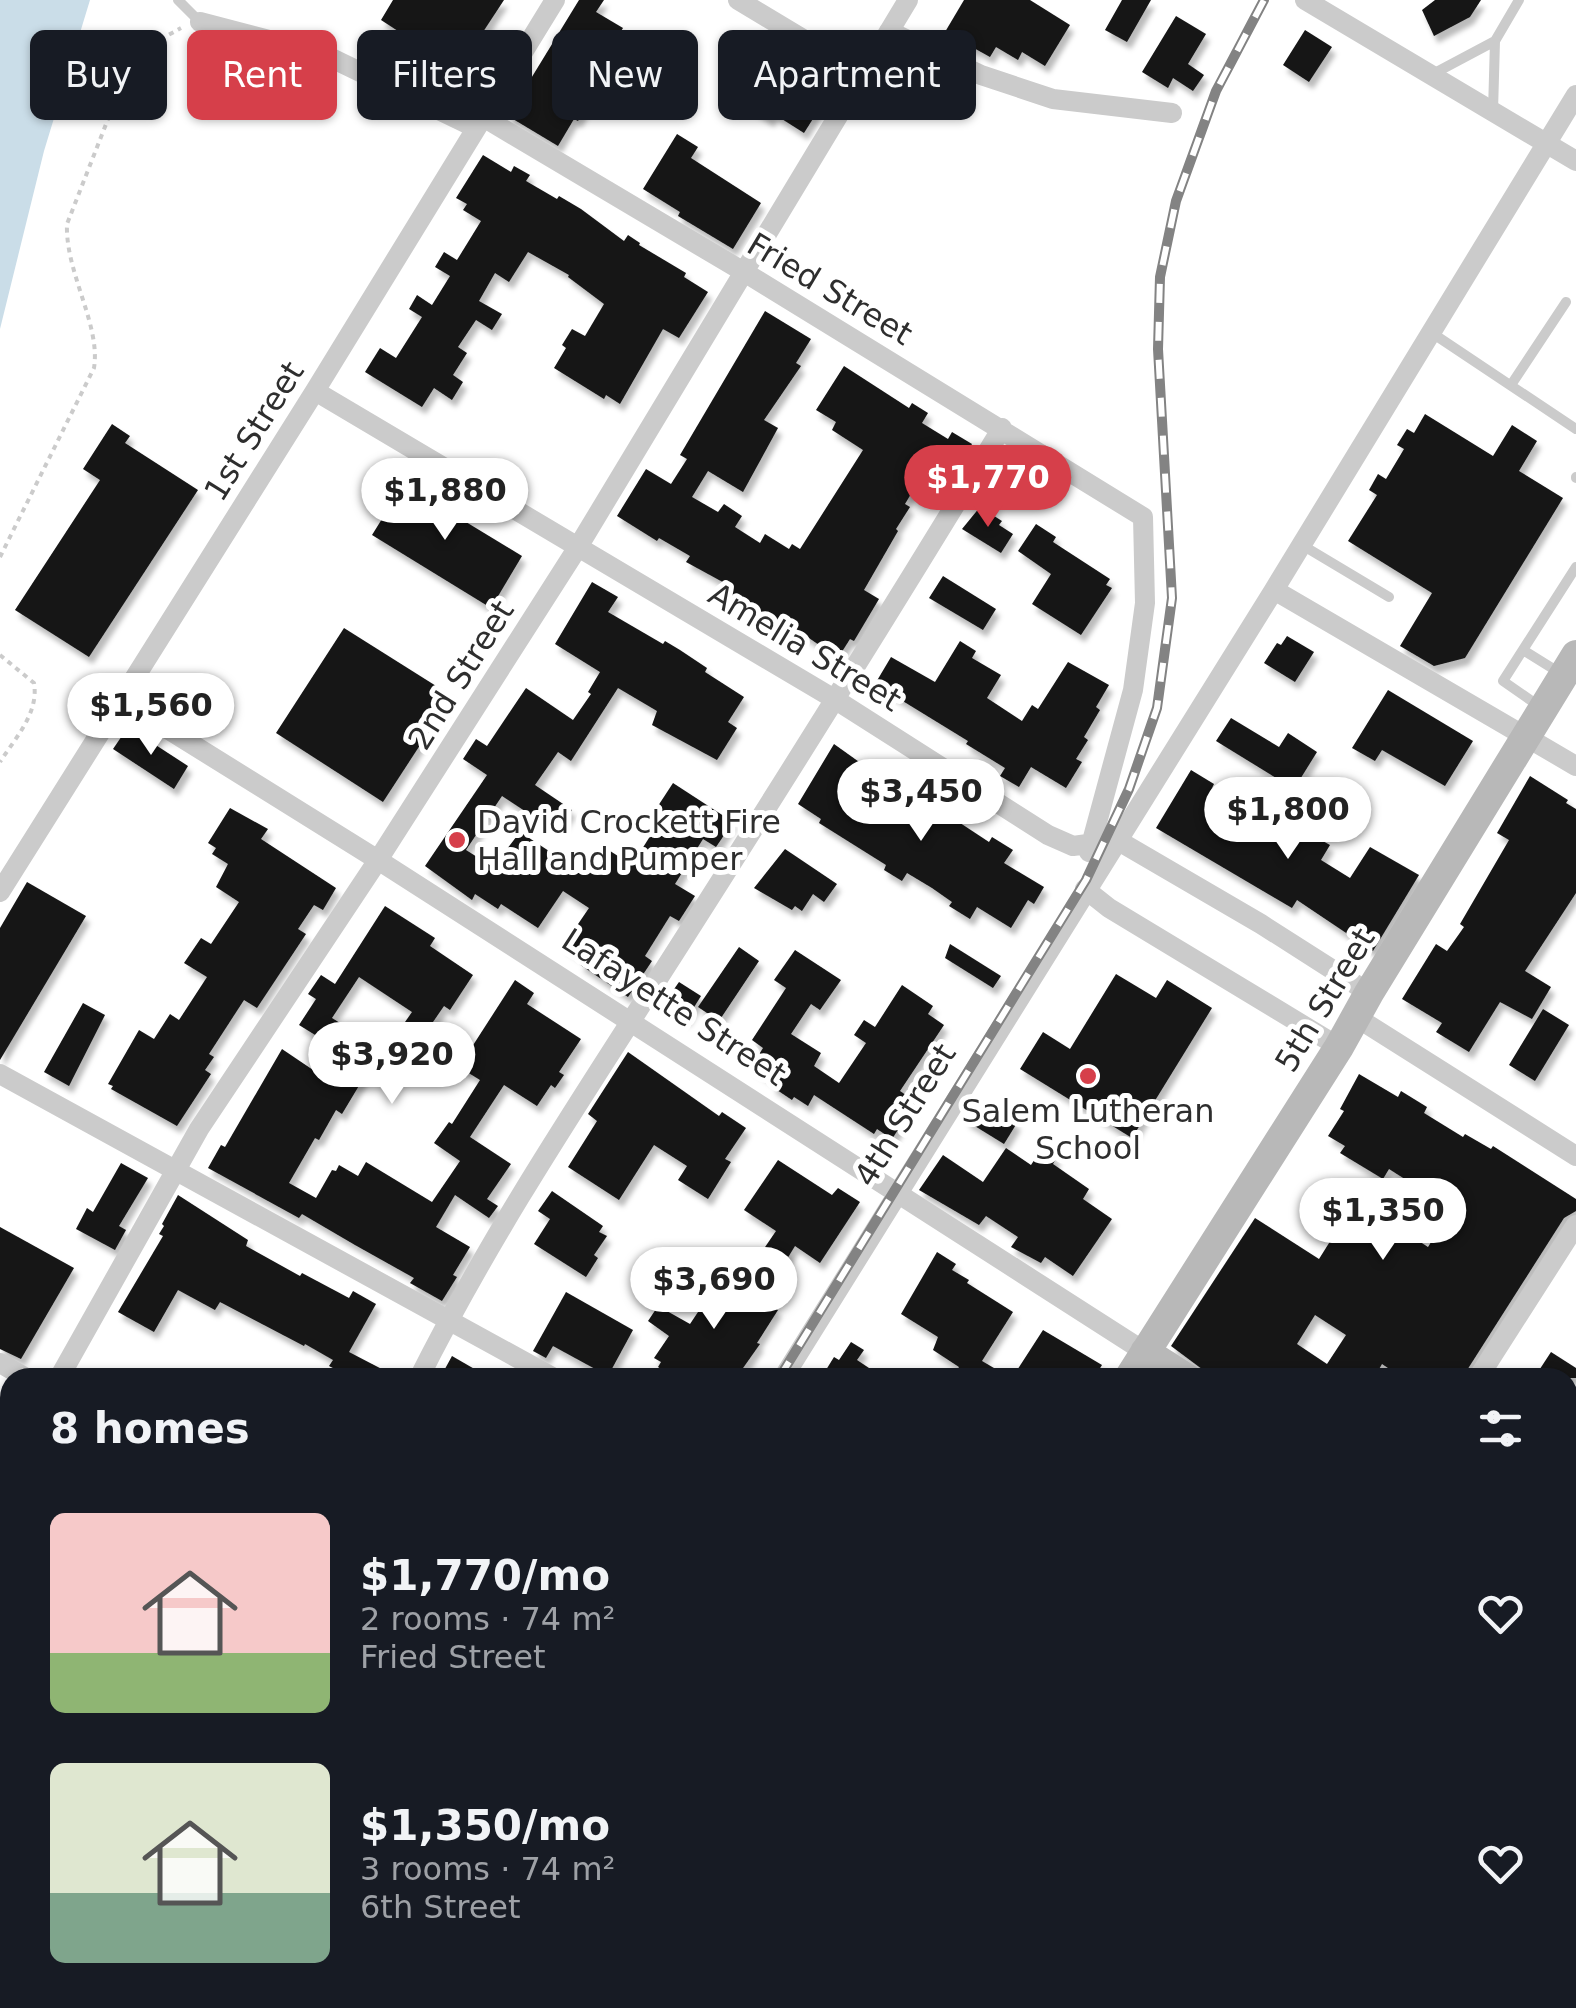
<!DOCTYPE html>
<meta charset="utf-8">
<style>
body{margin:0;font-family:"DejaVu Sans",sans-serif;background:#20242c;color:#f1f3f6;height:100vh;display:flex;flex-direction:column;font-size:38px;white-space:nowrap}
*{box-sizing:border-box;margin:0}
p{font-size:32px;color:#9ea1a6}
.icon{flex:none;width:55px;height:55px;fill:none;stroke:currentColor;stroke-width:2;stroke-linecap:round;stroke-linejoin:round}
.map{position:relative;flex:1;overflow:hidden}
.details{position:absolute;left:0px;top:1368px;width:1578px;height:642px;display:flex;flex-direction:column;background:#171b24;border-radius:30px 30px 0 0;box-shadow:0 2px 8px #0004}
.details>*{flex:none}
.top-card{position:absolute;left:30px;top:30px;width:1000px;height:90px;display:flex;gap:20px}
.price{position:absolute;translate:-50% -85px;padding:0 22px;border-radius:35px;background:#fff;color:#222;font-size:32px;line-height:65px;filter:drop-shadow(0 2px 5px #0008)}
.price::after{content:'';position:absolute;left:50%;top:60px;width:30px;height:22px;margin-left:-15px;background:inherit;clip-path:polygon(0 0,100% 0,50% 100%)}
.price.current{background:#d63f4a;color:#fff}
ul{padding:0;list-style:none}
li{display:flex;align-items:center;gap:30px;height:250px;padding:0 50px}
li span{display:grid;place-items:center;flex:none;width:280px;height:200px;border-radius:15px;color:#555}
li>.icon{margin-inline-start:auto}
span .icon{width:120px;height:120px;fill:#fffc;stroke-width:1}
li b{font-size:42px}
h2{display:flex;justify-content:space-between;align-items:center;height:120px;padding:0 50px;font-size:42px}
.pill{padding:0 35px;border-radius:15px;background:#171b24;box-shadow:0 2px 8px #0004;font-size:35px;line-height:90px}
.pill.current{background:#d63f4a;color:#fff}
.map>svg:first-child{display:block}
.water{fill:#cadde8}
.building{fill:#151515;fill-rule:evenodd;filter:url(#shadow)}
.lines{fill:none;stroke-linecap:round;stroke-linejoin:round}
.path{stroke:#cbcbcb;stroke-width:4;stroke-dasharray:5 5;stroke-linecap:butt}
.lane{stroke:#cbcbcb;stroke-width:10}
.street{stroke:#cbcbcb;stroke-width:20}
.secondary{stroke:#b8b8b8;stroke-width:30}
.rail-casing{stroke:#838383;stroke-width:10}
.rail{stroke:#fff;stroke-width:6;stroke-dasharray:19;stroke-linecap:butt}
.poi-dot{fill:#d63f4a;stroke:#fff;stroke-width:4}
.labels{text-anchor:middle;stroke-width:10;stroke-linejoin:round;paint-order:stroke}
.street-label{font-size:32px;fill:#2e2e2e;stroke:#fff}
.poi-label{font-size:32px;fill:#2e2e2e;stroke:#fff;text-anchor:start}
</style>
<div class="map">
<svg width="1576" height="2008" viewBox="0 0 1576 2008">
<defs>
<filter id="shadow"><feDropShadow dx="4" dy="7" stdDeviation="2.5" flood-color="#0004"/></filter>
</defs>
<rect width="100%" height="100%" fill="#fff"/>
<!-- water -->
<path class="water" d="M0,0H90L44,151L0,329Z"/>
<!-- building -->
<path class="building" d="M393,0H504L458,70L381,20Z
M579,0H604L596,12L623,28L601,63L604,65L600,72L604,75L578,121L574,119L558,146L508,116Z
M964,0H1030L1070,25L1045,66L1022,52L1018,60L996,47L990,57L945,32Z
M1122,0H1151L1127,42L1105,30Z
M1435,0H1481L1470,17L1434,36L1422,10Z
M1176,16L1206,34L1188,64L1204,75L1193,91L1173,78L1168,88L1142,72Z
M1305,30L1332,47L1309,82L1283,65Z
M764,41L833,87L804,133L774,114L770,120L733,96Z
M677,134L698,147L691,158L761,203L733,249L678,216L680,212L643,189Z
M483,155L511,172L514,166L530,175L526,181L557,199L559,196L581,209L624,241L628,235L640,243L639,245L686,273L684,277L708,292L679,338L663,329L620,404L606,395L604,399L554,368L566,348L562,345L572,329L585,336L604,304L568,277L569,275L528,252L509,282L495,273L479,301L502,314L492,330L476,320L458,347L467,353L453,375L463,382L452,400L434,388L422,407L365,372L380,348L396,358L422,317L409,309L417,295L432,305L450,276L435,267L444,252L457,260L481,221L463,210L467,204L456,198Z
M765,311L811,339L796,363L801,366L764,420L778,428L743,492L708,471L692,497L718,512L724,504L742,516L735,527L760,543L765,534L789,549L792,544L800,549L863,450L832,430L836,422L816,410L844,366L909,408L912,403L928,413L922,423L948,439L952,432L972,444L944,491L921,477L905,504L910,507L896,529L898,531L864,590L879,599L854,641L850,639L838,658L793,627L788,634L773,625L776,620L727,593L730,586L686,562L690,556L659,538L657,541L617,516L646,469L671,484L687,459L680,455Z
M1425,414L1493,456L1512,425L1537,441L1519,471L1563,498L1465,658L1434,666L1400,646L1432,593L1348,541L1377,495L1369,490L1378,474L1386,479L1404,449L1397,445L1407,429L1414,433Z
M112,424L130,436L125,443L198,490L89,657L15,610L100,480L83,469Z
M397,469L410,477L405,485L522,556L491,608L372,535L395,498L383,491Z
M980,507L1002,521L999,525L1013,534L1001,553L962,529Z
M1036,524L1056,537L1053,542L1110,579L1106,585L1112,588L1081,635L1032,604L1051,574L1018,551Z
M943,576L996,609L983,630L929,598Z
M592,582L618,597L608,612L663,644L665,641L680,650L707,668L705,672L744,697L728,722L737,728L717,760L652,725L657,711L618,688L571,761L558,752L535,785L572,810L563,824L543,810L537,819L502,796L466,850L493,867L520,832L584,874L596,856L601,859L607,849L632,865L664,814L656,809L673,783L733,822L716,847L703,839L675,884L695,896L679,921L670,916L645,956L652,961L628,997L579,964L583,959L563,946L589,908L563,891L538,928L501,904L498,909L475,894L472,900L425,866L487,775L463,759L476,739L487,746L526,688L573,720L591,694L588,692L600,672L555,644Z
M344,628L452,696L383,802L276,733Z
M1287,636L1314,652L1295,682L1264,663L1277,643L1281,645Z
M960,641L976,651L972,658L1001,675L987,698L1022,721L1032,705L1038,709L1068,662L1109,685L1096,707L1100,710L1084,737L1088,740L1076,759L1082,762L1066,788L1031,767L1019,787L1000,776L1005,768L966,744L968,741L875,684L891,657L935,682Z
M1388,690L1473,741L1445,786L1382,750L1375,761L1352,748Z
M1231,718L1279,747L1288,733L1317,752L1294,789L1216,741Z
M128,727L188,766L174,789L113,749Z
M834,744L869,769L850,800L882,818L896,793L921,808L924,803L948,815L989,842L992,837L1013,850L1004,863L1044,887L1034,904L1028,900L1011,928L977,907L970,919L949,906L952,902L932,888L907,873L902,881L884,870L886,865L819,823L821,819L798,804Z
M1191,770L1214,784L1210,792L1241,811L1250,800L1270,811L1266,817L1299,837L1303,830L1330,845L1321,860L1350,878L1370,847L1419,875L1373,951L1297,900L1292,908L1156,828Z
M1530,776L1568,800L1566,803L1576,809V893L1525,971L1551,987L1532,1019L1500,1002L1469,1052L1436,1032L1442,1023L1402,999L1436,944L1447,951L1464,927L1460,924L1509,840L1497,833Z
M230,808L268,829L261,839L336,888L323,910L314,905L298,929L306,934L257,1008L244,1000L209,1054L214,1057L205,1070L211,1074L177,1126L111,1089L113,1086L108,1084L139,1030L154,1039L170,1014L179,1020L207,977L184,963L201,938L211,944L239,902L216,887L228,864L212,854L216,848L208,843Z
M785,849L837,884L824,902L813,894L802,911L795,906L792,910L754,888Z
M27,882L86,916L0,1060V928Z
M385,906L435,938L430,946L473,975L450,1010L444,1006L424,1035L405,1022L412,1012L359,977L332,1018L381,1049L342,1114L336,1110L319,1140L315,1138L289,1183L316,1198L332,1170L336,1171L339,1165L358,1176L366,1162L432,1202L460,1161L434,1143L449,1122L452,1124L480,1080L459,1067L515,980L534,993L527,1004L581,1039L559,1072L564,1075L555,1088L551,1085L537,1106L504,1085L470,1137L511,1164L487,1199L498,1206L489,1218L455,1195L436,1227L470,1247L453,1275L457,1277L442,1301L410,1283L414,1278L355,1245L302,1214L299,1218L208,1168L221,1145L225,1147L282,1049L316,1072L333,1046L299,1025L316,999L308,994L321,975L335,984Z
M950,944L1001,976L993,988L945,958Z
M739,947L759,961L719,1021L698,1007Z
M795,950L841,980L820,1010L811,1004L791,1034L821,1053L814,1066L839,1083L866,1043L854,1035L864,1020L875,1027L902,985L933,1006L928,1014L944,1025L900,1091L916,1102L892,1139L877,1129L874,1134L814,1095L808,1106L794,1097L792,1100L771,1086L774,1082L751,1067L763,1048L752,1040L786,988L774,980Z
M1116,974L1156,998L1167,980L1212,1008L1132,1138L1020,1069L1043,1032L1070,1049Z
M679,982L701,996L686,1020L663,1005Z
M83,1003L105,1015L69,1086L44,1072Z
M1543,1009L1569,1025L1535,1081L1509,1065Z
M628,1052L719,1116L722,1112L746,1128L725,1159L731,1162L708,1199L678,1180L687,1166L654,1145L619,1200L568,1167L597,1121L588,1114Z
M1359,1074L1398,1097L1401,1091L1427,1107L1424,1113L1463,1137L1465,1134L1491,1149L1493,1146L1576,1199V1211L1564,1218L1462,1378H1403L1382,1364L1374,1378H1214L1171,1346L1255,1218L1319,1259L1356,1200L1428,1247L1452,1209L1389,1169L1383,1179L1340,1153L1345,1146L1328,1136L1344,1111L1340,1109ZM1315,1315L1346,1335L1327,1364L1297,1344Z
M979,1098L1017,1123L1004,1144L965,1120Z
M1006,1148L1031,1165L1042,1148L1057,1157L1053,1164L1089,1189L1083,1199L1112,1219L1073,1276L1045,1257L1041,1263L1011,1247L1018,1237L986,1216L979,1225L919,1190L943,1155L983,1182Z
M778,1160L832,1195L838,1188L860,1202L820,1263L795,1246L784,1264L763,1250L776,1231L744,1210Z
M121,1163L148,1178L119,1226L126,1230L115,1250L76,1229L87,1208L93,1212Z
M552,1191L603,1226L599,1232L607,1236L594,1255L598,1258L586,1277L534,1244L550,1219L538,1211Z
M178,1195L248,1240L246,1246L300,1276L302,1273L349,1298L353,1291L376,1304L349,1352L399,1378H352L329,1366L333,1360L305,1344L304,1346L220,1302L215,1310L178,1290L154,1332L118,1312L163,1236L159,1234L164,1226L162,1224Z
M0,1227L74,1268L21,1359L0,1349Z
M937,1252L956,1264L952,1270L969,1280L967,1283L1013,1312L982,1361L1011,1378H952L959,1367L933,1350L938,1337L901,1314Z
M716,1269L778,1310L757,1343L760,1344L736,1378H673L658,1367L661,1362L654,1358L669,1336L648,1321L658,1306L690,1324L708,1297L701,1292Z
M566,1292L633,1330L608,1376L553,1346L546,1358L533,1351Z
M1043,1330L1102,1365L1094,1378H1012Z
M851,1342L864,1350L857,1360L884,1378H821L834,1357L839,1360Z
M1551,1352L1576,1368V1378H1534Z
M452,1356L490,1378H440Z"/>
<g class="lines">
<!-- path -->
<path class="path" d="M0,557L94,368C101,325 65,272 67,224L126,73L143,49L181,28
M0,655L34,683C39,713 16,737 0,762"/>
<!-- lane -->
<path class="lane" d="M178,0L199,21
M1431,75L1495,41
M1493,111L1495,41L1519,0
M1432,333L1576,429
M1511,385L1566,302
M1576,477V478
M1302,545L1389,597
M1523,650L1560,673
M1539,706L1503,681L1576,567
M1568,1846L1576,1852
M79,2000L93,2008
M222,2008L226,2000
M799,2008L804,2000
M1228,2008L1232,2000"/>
<!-- street -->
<path class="street" d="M738,0L863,75
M1305,0L1576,161
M200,22L323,54L476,128
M889,31L981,75L1053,99L1172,113
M483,117L744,272L1143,517L1145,603L1133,690L1089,852
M315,391L836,700L1048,835L1073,846L1117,840L1261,924L1369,993
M1274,590L1576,766
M121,700L378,860L1145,1352
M1085,889L1109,908L1339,1047
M0,892L315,391L555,0
M1356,1017L1576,1156
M0,1074L554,1378
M0,1363L26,1378
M59,1378L199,1129L378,860L578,547L908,0
M419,1378C495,1226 590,1086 681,943C790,772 897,601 1002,428
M783,1378L1274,590L1576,95
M1478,1378L1576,1225
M0,1483L10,1465
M0,1669L10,1674
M0,1775L10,1780
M1568,1815L1576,1800
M1147,2000L1161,2008
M60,2008L64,2000
M1110,2008L1114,2000
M1452,2008L1456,2000"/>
<!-- secondary -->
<path class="secondary" d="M1145,1352L1186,1378
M1129,1378L1339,1047L1369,993L1576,655
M1568,1623L1576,1629
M601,2000L616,2008
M410,2008L415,2000
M759,2008L764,2000"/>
<!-- rail casing -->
<g class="rail-casing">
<path id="rail" d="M779,1378L1086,880L1129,789L1157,708L1172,598L1158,349L1160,277L1176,201L1216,91L1264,0
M401,2008L406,2000"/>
</g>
<!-- rail -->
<use href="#rail" class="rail"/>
</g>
<!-- markers -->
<g class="poi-dot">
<circle cx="457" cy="840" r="10"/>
<circle cx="1088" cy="1076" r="10"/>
</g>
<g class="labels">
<!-- street labels -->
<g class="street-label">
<text transform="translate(830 289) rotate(31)" y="11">Fried Street</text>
<text transform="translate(254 431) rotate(-58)" y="11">1st Street</text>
<text transform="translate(805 647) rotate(31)" y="11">Amelia Street</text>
<text transform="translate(461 675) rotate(-58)" y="11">2nd Street</text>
<text transform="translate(1325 1000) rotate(-59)" y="11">5th Street</text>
<text transform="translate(674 1007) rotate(33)" y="11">Lafayette Street</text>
<text transform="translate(905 1115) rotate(-58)" y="11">4th Street</text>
</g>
<!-- poi labels -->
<g class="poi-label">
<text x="477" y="833">David Crockett Fire<tspan x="477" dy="37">Hall and Pumper</tspan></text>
<text x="1088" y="1122" text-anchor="middle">Salem Lutheran<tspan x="1088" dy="37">School</tspan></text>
</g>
</g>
</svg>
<b class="price current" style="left:988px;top:530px">$1,770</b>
<b class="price" style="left:445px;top:543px">$1,880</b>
<b class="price" style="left:151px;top:758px">$1,560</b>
<b class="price" style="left:921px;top:844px">$3,450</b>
<b class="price" style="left:1288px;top:862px">$1,800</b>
<b class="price" style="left:392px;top:1107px">$3,920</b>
<b class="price" style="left:1383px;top:1263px">$1,350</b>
<b class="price" style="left:714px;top:1332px">$3,690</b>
<div class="top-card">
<a class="pill">Buy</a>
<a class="pill current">Rent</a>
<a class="pill">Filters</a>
<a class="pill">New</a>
<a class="pill">Apartment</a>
</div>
<section class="details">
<h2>8 homes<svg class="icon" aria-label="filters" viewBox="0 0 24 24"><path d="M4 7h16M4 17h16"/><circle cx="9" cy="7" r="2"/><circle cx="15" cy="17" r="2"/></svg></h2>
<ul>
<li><span style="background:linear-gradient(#f6c9c9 70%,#8fb573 0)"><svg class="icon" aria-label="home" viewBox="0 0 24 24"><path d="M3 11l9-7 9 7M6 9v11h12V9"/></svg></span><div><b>$1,770/mo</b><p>2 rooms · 74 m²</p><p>Fried Street</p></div><svg class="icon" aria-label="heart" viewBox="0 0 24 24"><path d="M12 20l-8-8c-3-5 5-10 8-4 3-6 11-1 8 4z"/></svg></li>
<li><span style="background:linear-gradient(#dfe7d0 65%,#7fa58c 0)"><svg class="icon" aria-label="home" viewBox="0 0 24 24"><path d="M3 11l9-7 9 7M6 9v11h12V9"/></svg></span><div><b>$1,350/mo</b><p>3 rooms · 74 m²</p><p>6th Street</p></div><svg class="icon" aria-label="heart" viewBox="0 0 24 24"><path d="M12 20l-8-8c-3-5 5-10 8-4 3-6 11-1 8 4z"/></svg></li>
</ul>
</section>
</div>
